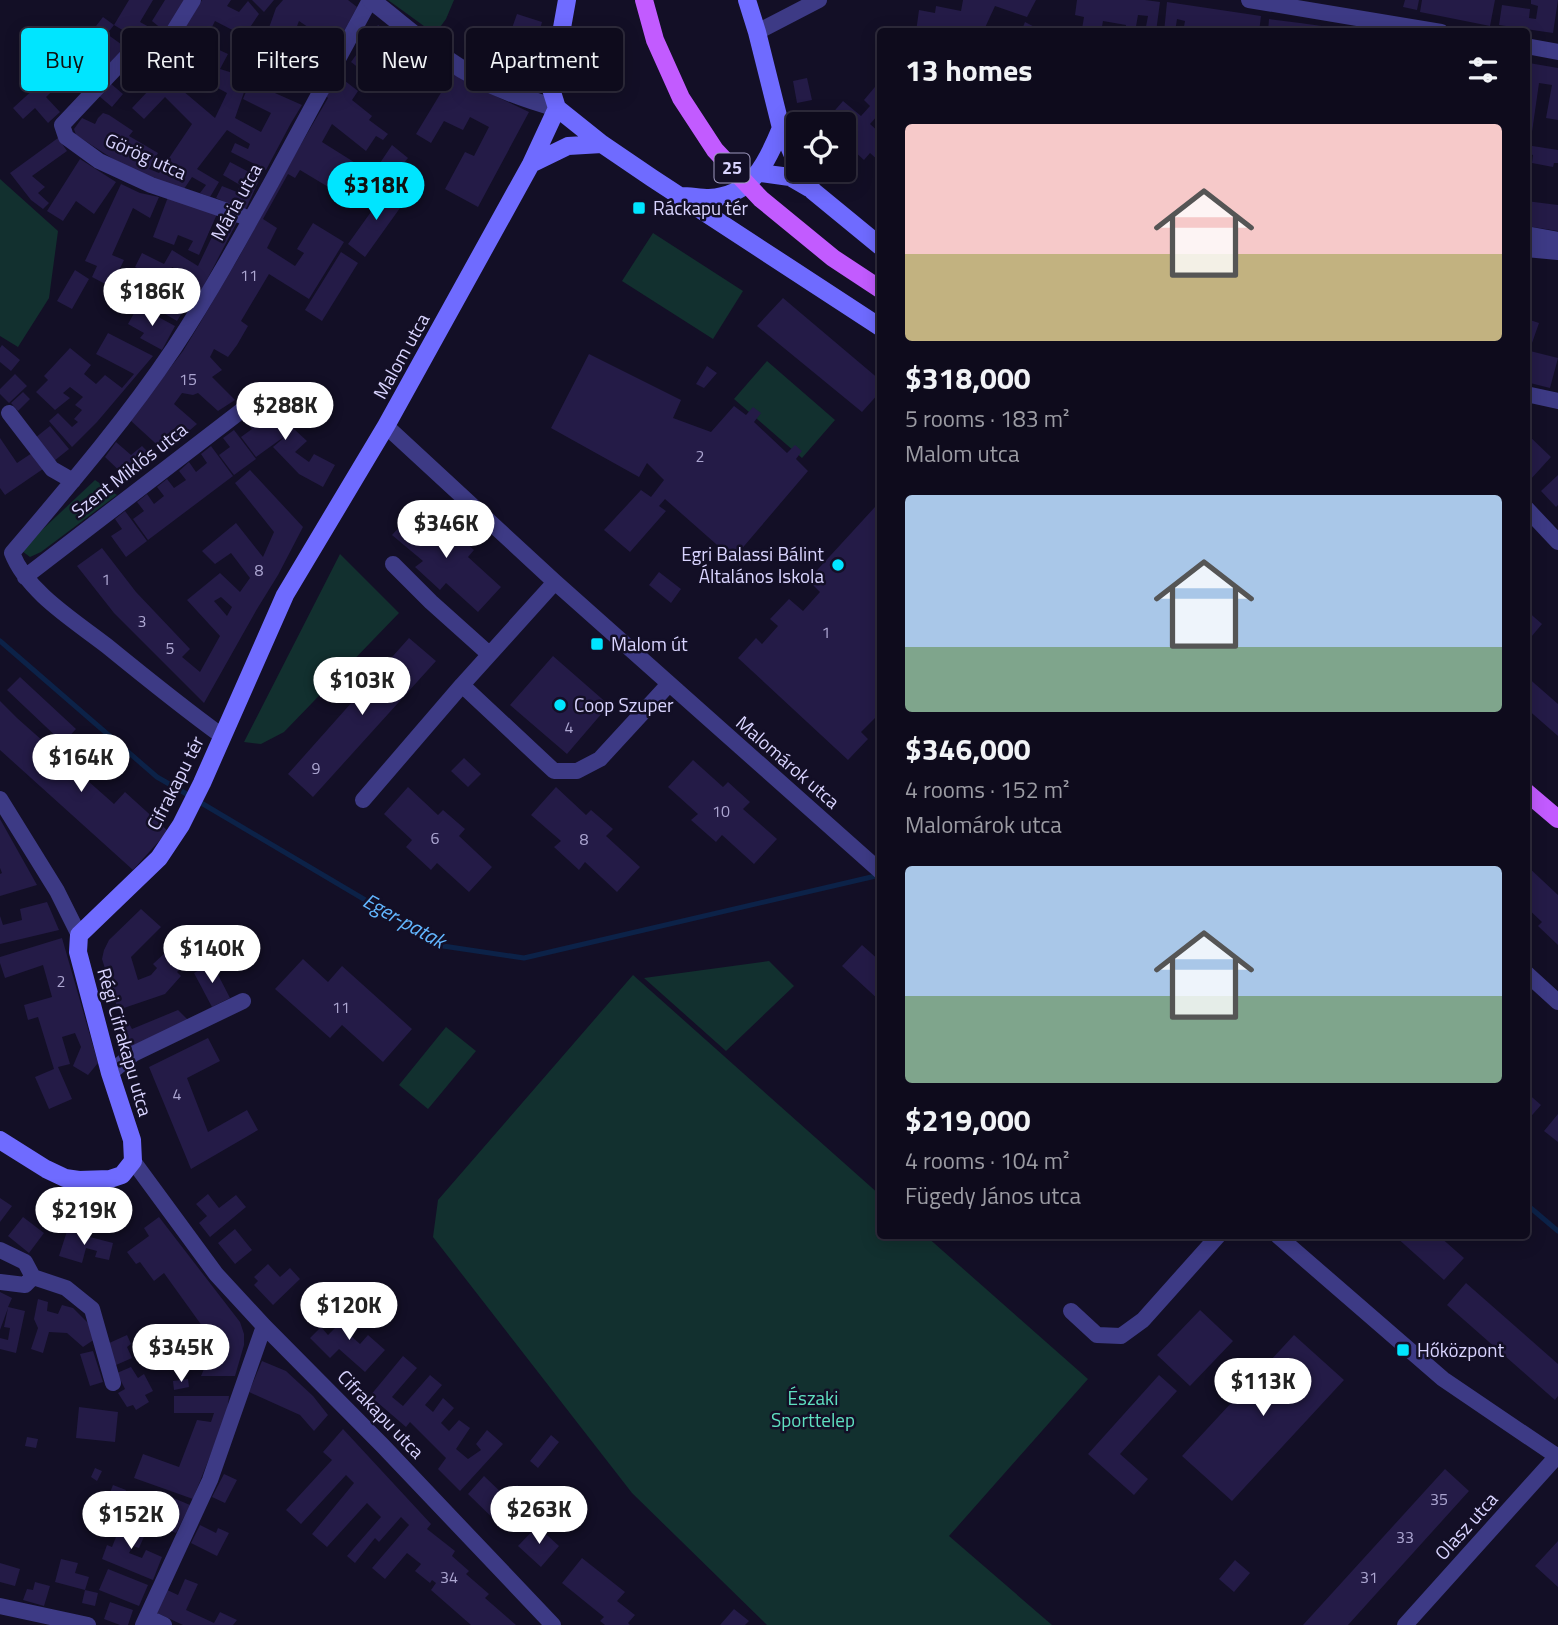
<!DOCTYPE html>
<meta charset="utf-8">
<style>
body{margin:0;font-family:"Titillium Web",sans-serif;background:#1c1929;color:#f1f3f6;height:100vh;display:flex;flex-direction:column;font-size:26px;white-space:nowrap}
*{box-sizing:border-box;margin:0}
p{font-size:23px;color:#9b9ba3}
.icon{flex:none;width:38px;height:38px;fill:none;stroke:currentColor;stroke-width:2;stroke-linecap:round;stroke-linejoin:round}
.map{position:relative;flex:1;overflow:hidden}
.panel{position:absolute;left:877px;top:28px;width:653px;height:1211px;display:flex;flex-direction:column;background:#0e0b1c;border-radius:7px;box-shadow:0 4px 18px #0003,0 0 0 2px #2e2b3b}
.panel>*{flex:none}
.guide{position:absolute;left:21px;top:28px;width:665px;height:63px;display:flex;gap:14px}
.buttons{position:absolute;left:786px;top:112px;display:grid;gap:14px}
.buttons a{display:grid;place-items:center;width:70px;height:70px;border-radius:7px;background:#0e0b1c;box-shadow:0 4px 18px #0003,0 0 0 2px #2e2b3b;font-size:35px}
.price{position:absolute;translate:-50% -60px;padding:0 16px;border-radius:24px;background:#fff;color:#222;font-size:23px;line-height:46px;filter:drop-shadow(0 2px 4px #0008)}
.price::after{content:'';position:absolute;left:50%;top:42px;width:21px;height:16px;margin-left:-10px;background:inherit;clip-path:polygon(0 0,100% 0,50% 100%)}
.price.on{background:#00e5ff;color:#111}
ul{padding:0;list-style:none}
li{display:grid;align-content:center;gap:14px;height:371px;padding:0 28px}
li span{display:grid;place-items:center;height:217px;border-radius:7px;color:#555}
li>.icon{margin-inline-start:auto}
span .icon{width:126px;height:126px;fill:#fffc;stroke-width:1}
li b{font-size:30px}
h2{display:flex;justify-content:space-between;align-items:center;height:84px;padding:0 28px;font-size:30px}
.tag{padding:0 24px;border-radius:7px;background:#0e0b1c;box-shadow:0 4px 18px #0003,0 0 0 2px #2e2b3b;font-size:24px;line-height:63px}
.tag.on{background:#00e5ff;color:#111}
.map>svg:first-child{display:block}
.green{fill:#12302f}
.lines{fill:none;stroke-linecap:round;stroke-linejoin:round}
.stream{stroke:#0c2248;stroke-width:5}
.building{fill:#241b47;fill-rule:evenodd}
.minor{stroke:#3d3a85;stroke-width:16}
.tertiary{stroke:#3d3a85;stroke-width:18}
.secondary{stroke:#6f6bff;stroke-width:18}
.primary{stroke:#c25bff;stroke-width:18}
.poi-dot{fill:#00e5ff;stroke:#130f26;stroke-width:2.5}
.labels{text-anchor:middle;stroke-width:5;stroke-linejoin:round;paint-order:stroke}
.number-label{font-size:16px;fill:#aca6d1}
.shield{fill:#130f26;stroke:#9e99be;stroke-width:2}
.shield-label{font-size:18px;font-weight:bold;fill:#d9d4ff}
.street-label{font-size:19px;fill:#d9d4ff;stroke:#130f26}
.poi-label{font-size:19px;fill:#d9d4ff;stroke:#130f26;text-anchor:start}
.park-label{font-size:19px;fill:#5fe0c0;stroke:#130f26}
.water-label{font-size:21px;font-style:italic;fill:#62b6ff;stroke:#130f26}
</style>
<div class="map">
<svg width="1558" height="1625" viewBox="0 0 1558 1625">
<rect width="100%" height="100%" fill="#130f26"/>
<!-- green -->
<path class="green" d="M388,0H454L446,19L435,34Z
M0,179L58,231L49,298L18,347L0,336Z
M653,233L743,291L713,339L622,281Z
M767,361L835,420L802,458L734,399Z
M95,480L117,495L41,552L30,557L22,551L27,544Z
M340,554L399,613L284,732L261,744L244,742Z
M769,961L794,986L726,1051L644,978Z
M633,975L880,1195V1236H926L1088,1379L949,1536L1052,1625H767L632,1493L433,1237L438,1200Z
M446,1027L476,1051L428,1109L399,1085Z"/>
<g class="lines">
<!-- stream -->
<path class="stream" d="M0,641L157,777L190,796
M198,801L443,946L524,958L880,875
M1526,1204L1558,1231"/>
</g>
<!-- building -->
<path class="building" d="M129,0H153L140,22L149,27L141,41L114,25Z
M165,0H189L168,34L152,21Z
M202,0H231L227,6L239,12L248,1L259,14L244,36L215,21L204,43L228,54L220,69L249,78L235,118L261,132L271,113L243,99L250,82L302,105L291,123L266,170L231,152L235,143L248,149L250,144L227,130L197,169L219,182L210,197L200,193L206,185L192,177L184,189L146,176L113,159L76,135L74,129L82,118L95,124L98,118L103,113L109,115L133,131L129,136L158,153L149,169L159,173L192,124L165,97L144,119L132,108L165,73L176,85L215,118L227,93L199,78L206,65L194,59L183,77L174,72L185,54L173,46Z
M252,0H274L264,12Z
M283,0H348L357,7L317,82L283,72L288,59L259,56L276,8ZM299,21L321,36L314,47L292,39Z
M963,0H1036L1027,17L995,6L983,32H916L919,10L935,13L936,6L961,11Z
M1077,0H1145L1160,2L1156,32H1145L1148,16L1138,15L1135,32H1125L1126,25L1103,21L1101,32L1082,29L1084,17L1075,15Z
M1405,0H1419L1417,10L1403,7Z
M1422,0H1495L1490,26L1420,12Z
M1531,0H1558L1553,33L1499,25L1502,5L1530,9L1529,18L1536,19L1538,6L1531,4Z
M1167,2L1261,16L1259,32H1241L1219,27L1218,32H1183L1185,21L1177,19L1175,32H1164Z
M517,14L542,22L531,62L528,66L488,50L495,26L511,31Z
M103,17L114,25L107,34L96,26Z
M1269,19L1300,23L1336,28L1335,32H1268Z
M1025,22L1044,32H1021Z
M378,25L468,83L529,112L478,207L445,189L465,152L474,156L489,127L470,117L463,130L444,121L431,143L416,134L442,91L428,83L437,69L423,61L410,80L390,67L396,60L381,48L364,72L351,62Z
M107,34L125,47L85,90L70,74L46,97L60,112L48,123L35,108L23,119L13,108L80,47L88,56Z
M1529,63L1558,68V120L1546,118L1552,85L1539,83L1532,132L1526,131V78Z
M340,77L358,91L352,100L372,116L369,120L388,134L383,140L376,136L366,151L332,124L322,142L357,164L347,180L342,177L335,191L300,170L295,178L288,174L263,219L277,228L267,248L295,266L304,253L297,249L313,223L344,242L309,299L269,274L241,321L248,326L237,345L228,357L214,349L210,357L222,370L212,377L235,400L218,411L198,393L193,395L182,393L174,404L197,424L165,452L130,420L183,351L200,323L239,257L297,151L328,98L325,95Z
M807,78L812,100L797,103L793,81Z
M880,81V115L879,114L870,124L880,133V162L870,153L864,160L844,142V124H823L843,101L861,116L870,106L864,100Z
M110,83L123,94L112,107L99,96Z
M58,138L67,151L32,176L45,187L38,193L49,203L43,209L31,200L10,173Z
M392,145L408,158L376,196L362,186L374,172Z
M1526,145L1558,150V163H1554L1553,167L1532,163L1533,155L1526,153Z
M80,159L116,182L94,214L76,201L63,221L47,211Z
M230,162L260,178L245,211L216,198L222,186L237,192L240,185L223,175Z
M121,184L140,193L159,197L150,218L133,208L112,255L124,260L111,287L92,277L97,266L85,261Z
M388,188L405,201L365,257L348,244Z
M168,197L217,214L199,255L188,250L193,241L178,235L174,245L153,237Z
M1526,201L1558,205V231L1526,226Z
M222,216L237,222L200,293L183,283L188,275L172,267L165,282L191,298L177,321L143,301L157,278L135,267L142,253L164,264L172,250L198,266Z
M341,252L358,263L322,321L305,310Z
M75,270L89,279L72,309L57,301Z
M783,298L880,380V392L862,412L757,326Z
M138,306L175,326L162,350L140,338L144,333L128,324Z
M1530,320L1539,323L1532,343L1526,341V333Z
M108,333L153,356L97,422L72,447L49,421L58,413L72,427L78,422L74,419L82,410L75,405L83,397L70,387L63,393L70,398L55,410L36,392L48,380L44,376L70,348L91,365L84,374L96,384L105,375L122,388L134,374L96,354Z
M2,345L20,360L11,371L0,362V348Z
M1526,350L1558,358L1550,388L1526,382Z
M589,354L681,400L673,418L711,432L734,406L746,415L753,407L761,413L754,422L787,453L795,445L802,451L796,459L808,471L733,559L665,499L659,506L666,511L630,552L604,530L641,490L651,497L664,480L647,463L639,477L551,428Z
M707,366L717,373L704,388L696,384Z
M15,374L27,386L9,403L0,394V389Z
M23,392L30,399L18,411L11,403Z
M277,396L299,425L294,429L307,441L295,452L309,462L314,454L335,465L323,487L299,474L273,447L292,431L256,457L241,437L252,429L245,420L255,412L262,421L273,413L267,404Z
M50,426L69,449L54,461L35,438Z
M234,430L256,459L234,475L219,455L230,447L223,438Z
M1526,433L1551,457L1530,480L1526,476Z
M0,438L17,463L32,453L43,469L5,495L0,488Z
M116,442L131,455L142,446L153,457L128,479L105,457Z
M211,446L233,476L148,540L133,519L144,511L137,502L147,494L154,504L164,496L157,487L167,479L174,488L186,480L179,471L189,462L196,472L207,463L201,454Z
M250,470L303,527L278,575L257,609L204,703L114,613L77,566L102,548L136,592L190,649L182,657L200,672L220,636L187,600L220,573L240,592L250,578L231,553L215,564L202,551L236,523L263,557L274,532L235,483ZM221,597L232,607L227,616L214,601Z
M1558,475V505L1556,507L1541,491Z
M875,507L880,511V719L877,716L861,732L868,739L848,760L738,658L756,638L762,644L778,626L770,619L789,599L803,611L820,592L808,580Z
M417,508L448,535L452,530L474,550L468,557L501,587L478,612L446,583L440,590L415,567L423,561L392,535Z
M125,511L147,541L126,557L111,536L122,529L115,519Z
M659,572L681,589L671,603L649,585Z
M1526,610L1542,624L1526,643Z
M409,638L436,661L313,797L288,774Z
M553,656L609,705L567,754L510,705Z
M1526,676L1558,704V736L1526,708Z
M20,677L76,729L63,743L7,690Z
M0,701L17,718L114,804L125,792L168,831L133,870L0,750Z
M464,758L481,774L468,787L451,771Z
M693,760L723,787L728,782L750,802L743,809L777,839L754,864L722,835L716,842L691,820L698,814L668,787Z
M408,787L438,815L443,810L465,829L459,836L492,867L469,892L437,863L431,870L406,847L412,840L384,814Z
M556,787L586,815L591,810L613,829L606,836L640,867L617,892L585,862L579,870L554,847L561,841L531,815Z
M0,819L37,885L0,896V874L2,873L0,868Z
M1526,865L1558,895V945L1538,926L1542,922L1526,907Z
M47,902L59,930L0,944V916L3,925L22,920L20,909Z
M141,909L161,927L131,957L138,980L151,975L157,968L153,964L181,938L201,957L188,969L184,965L177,972L181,976L165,994L118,1010L102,959L104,950L109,940Z
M62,938L98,1063L88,1075L73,1066L81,1047L75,1033L62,1037L70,1064L58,1067L72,1099L49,1109L35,1077L54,1069L38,1017L28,1020L24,1005L52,997L43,965L5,978L0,963V957Z
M862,945L880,961V1001L842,966Z
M303,959L328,982L342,966L412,1029L383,1062L342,1025L330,1038L275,989Z
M212,963L230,998L212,1007L194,973Z
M178,1010L188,1020L123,1050L112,1027L127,1020L132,1029Z
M208,1038L220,1061L187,1078L208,1132L247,1110L258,1130L191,1169L149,1067Z
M1526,1092L1541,1105L1526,1122Z
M1558,1114V1142L1544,1131Z
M208,1194L219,1208L236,1195L246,1207L210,1237L199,1223L207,1216L196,1204Z
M0,1198L12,1206L0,1222Z
M23,1217L44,1233L29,1253L8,1236Z
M159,1217L240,1322L244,1334V1345L235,1376H201L214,1346L210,1337L164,1273L154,1281L140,1262L136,1264L127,1252L149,1236L144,1228Z
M235,1229L252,1250L235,1264L218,1243Z
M67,1231L113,1243L109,1260L95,1257L97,1251L86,1248L82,1263L59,1256Z
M1395,1236H1439L1464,1258L1444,1280Z
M268,1264L280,1277L290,1268L300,1279L273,1305L254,1285L258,1281L254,1277Z
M1466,1283L1558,1364V1396L1555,1400L1447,1305Z
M0,1292L12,1298L8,1307L25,1311L16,1353L0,1349V1338L8,1340L10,1328L4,1327L8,1308L0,1330Z
M38,1299L48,1302L47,1311L58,1314L62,1305L73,1308L89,1324L95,1339L83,1347L67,1333L49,1332L43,1353L31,1349L38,1328L34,1319Z
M349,1306L365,1321L351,1336L360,1344L368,1335L385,1350L365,1372L339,1349L330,1358L310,1338L321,1327L328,1335L340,1323L345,1328L350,1322L342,1314Z
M1200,1310L1233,1341L1190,1386L1157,1355Z
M127,1335L131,1344L127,1347L132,1358L116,1365L107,1344Z
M1294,1335L1344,1380L1232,1501L1182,1456Z
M93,1351L103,1382L90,1386L80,1354Z
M403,1356L417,1368L392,1397L403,1406L430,1375L442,1385L425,1405L433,1412L443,1398L454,1408L441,1423L449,1431L459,1420L470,1428L456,1449L468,1459L481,1450L476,1444L487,1430L503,1444L460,1491L438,1469L446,1458L410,1422L406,1427L370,1396Z
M262,1361L286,1371L313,1396L328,1415L314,1431L300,1415L249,1392Z
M131,1367L138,1378L144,1374L153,1391L145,1395L149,1402L136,1410L133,1405L127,1407L118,1393L125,1389L117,1373Z
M1159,1375L1177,1391L1120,1454L1148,1479L1134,1495L1088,1454Z
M188,1379L189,1387L174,1390L173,1381Z
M174,1396H229L227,1413L193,1499L134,1478L143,1454L179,1467L197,1420L211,1422L214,1413H174Z
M79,1407L118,1412L115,1442L76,1438Z
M343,1429L431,1524L427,1529L455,1551L452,1556L469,1571L466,1574L489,1594L485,1598L516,1625H471L431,1590L436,1583L432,1580L430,1583L415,1571L421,1564L407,1553L385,1579L372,1568L409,1525L401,1517L379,1542L375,1538L355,1563L347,1556L381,1517L367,1503L327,1547L312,1534L354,1483L346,1475L301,1524L286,1510L332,1460L323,1452Z
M551,1435L559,1442L538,1468L530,1461Z
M27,1437L38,1439L36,1448L25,1446Z
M95,1468L102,1471L97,1481L91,1477Z
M1445,1469L1469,1491L1348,1625H1303Z
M224,1474L237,1480L225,1503L212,1497Z
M484,1476L507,1498L517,1485L532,1498L505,1530L468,1494Z
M113,1485L126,1490L124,1498L150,1507L158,1502L167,1501L171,1497L190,1505L176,1533L105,1505Z
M117,1520L146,1532L139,1548L133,1546L129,1553L142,1558L146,1550L162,1557L153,1580L102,1559L107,1545L112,1547L116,1537L110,1535Z
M200,1525L216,1533L218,1528L229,1533L217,1556L191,1543Z
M537,1526L559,1546L541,1567L518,1546Z
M1558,1541V1587L1535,1566Z
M582,1558L625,1592L617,1601L635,1615L628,1623L630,1625H605L600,1621L604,1617L562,1583Z
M61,1559L78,1563L75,1573L89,1577L85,1590L98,1593L95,1606L82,1603L85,1590L55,1582Z
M1235,1560L1250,1573L1234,1592L1219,1579Z
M0,1563L20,1569L15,1586L0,1582Z
M108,1569L148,1585L139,1606L99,1590Z
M185,1579L198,1584L186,1610L214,1623L220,1612L237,1620L233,1625H183L155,1612L165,1589L178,1595Z
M35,1582L50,1586L44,1606L23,1600L27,1589L33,1590Z
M110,1602L133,1610L128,1625H120L104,1619Z
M734,1609L749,1621L745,1625H720Z"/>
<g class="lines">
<!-- minor -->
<path class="minor" d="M193,0L158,57C144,62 140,51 128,55L62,125L66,137L99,161L151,185L251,219
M1249,0L1441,32
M757,32L819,0
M1526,46L1558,52
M1526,234L1558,240
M1526,249L1558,252
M1526,394L1558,401
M9,413L52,469L73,481
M386,426L555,582L880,871
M1526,508L1558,542
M393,564L431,602L489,654
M25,577L259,397
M555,582L462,685L554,771H577L600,759L669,684
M222,736C182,707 145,677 107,646C75,621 27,592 12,553C68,487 125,421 174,348C209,295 240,239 271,183C304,122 337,61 370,0
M0,799L57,891L79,935
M363,800L462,685
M1526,973L1558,1002
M110,1073L133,1054L243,1001
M133,1161L216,1274L264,1326L383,1446L553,1625
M1278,1236L1443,1379L1558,1457
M0,1250L25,1262L33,1277L25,1285L0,1282
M33,1277L66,1288L92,1309L113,1383
M1071,1311L1097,1335L1121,1336L1143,1320L1218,1236
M0,1606L88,1625
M147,1617L164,1625
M143,1625L210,1480L264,1326
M1405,1625L1558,1455"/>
<!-- tertiary -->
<path class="tertiary" d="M371,0C397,20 422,42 448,60C479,82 521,98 557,108
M481,77C502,77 531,79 546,63C551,58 555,50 559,44"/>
<!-- secondary -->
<path class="secondary" d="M567,0L551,89L557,108L602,144L652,178L880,327
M747,0L757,32L781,128L798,167
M531,164L568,146L602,144
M800,170L813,191L880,246
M760,173L790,177L809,188
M681,196C690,196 700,198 709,198C752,196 767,162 781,128
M0,1140L46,1169L65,1178L79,1180L110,1179L122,1175L133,1161L132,1140L110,1073L78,952L79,935L159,858L181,825L202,783L285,595L386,426L531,164L557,108"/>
<!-- primary -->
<path class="primary" d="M644,0L655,40L681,98L715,150L761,199L833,258L880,289
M1526,792L1558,819"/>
</g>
<!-- markers -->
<g class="poi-dot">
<rect x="632" y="201" width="14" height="14" rx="3.5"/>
<circle cx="838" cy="565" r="7"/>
<rect x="590" y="637" width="14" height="14" rx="3.5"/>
<circle cx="560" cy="705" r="7"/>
<rect x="1396" y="1343" width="14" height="14" rx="3.5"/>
</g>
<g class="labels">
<!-- number labels -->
<g class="number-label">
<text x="249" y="281">11</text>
<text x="188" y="385">15</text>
<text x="700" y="462">2</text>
<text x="259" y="576">8</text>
<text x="106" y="585">1</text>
<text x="142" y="627">3</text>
<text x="826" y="638">1</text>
<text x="170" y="654">5</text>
<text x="569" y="733">4</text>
<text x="316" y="774">9</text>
<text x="721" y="817">10</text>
<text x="435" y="844">6</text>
<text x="584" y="845">8</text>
<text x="61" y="987">2</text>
<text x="341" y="1013">11</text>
<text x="177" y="1100">4</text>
<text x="1439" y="1505">35</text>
<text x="1405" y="1543">33</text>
<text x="449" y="1583">34</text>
<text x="1369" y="1583">31</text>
</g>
<!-- shield labels -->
<rect class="shield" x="714.5" y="153.5" width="35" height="29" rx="5"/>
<g class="shield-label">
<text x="732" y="174">25</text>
</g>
<!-- street labels -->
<g class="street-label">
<text transform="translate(146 156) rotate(24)" y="7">Görög utca</text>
<text transform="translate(236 202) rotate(-61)" y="7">Mária utca</text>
<text transform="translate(401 356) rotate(-61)" y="7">Malom utca</text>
<text transform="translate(129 470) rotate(-38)" y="7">Szent Miklós utca</text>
<text transform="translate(788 762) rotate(41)" y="7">Malomárok utca</text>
<text transform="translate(175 783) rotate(-63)" y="7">Cifrakapu tér</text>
<text transform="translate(125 1042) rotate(74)" y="7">Régi Cifrakapu utca</text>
<text transform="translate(381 1414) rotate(46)" y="7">Cifrakapu utca</text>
<text transform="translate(1466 1526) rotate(-48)" y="7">Olasz utca</text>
</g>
<!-- poi labels -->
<g class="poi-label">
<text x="653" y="215">Ráckapu tér</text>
<text x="824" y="561" text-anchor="end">Egri Balassi Bálint<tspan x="824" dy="22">Általános Iskola</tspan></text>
<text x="611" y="651">Malom út</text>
<text x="574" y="712">Coop Szuper</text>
<text x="1417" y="1357">Hőközpont</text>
</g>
<!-- park labels -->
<g class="park-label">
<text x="813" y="1405">Északi<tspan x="813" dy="22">Sporttelep</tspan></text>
</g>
<!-- water labels -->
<g class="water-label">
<text transform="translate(404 921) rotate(29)" y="7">Eger-patak</text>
</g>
</g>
</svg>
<div class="buttons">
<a><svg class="icon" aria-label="locate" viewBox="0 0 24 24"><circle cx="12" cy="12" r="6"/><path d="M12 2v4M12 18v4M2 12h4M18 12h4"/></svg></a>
</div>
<b class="price on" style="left:376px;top:222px">$318K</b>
<b class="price" style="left:152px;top:328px">$186K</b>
<b class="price" style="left:285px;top:442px">$288K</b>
<b class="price" style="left:446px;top:560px">$346K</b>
<b class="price" style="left:362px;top:717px">$103K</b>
<b class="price" style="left:81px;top:794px">$164K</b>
<b class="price" style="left:212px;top:985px">$140K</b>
<b class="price" style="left:84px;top:1247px">$219K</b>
<b class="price" style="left:349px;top:1342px">$120K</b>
<b class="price" style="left:181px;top:1384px">$345K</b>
<b class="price" style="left:1263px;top:1418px">$113K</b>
<b class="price" style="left:539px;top:1546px">$263K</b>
<b class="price" style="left:131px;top:1551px">$152K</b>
<div class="guide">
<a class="tag on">Buy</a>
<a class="tag">Rent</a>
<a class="tag">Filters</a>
<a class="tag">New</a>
<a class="tag">Apartment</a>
</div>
<section class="panel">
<h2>13 homes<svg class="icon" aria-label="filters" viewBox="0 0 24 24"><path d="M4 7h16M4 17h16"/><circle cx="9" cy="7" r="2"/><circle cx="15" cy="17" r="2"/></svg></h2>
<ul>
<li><span style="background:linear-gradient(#f6c9c9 60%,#c2b280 0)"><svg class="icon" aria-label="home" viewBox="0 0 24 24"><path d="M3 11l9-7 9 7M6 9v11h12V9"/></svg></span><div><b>$318,000</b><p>5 rooms · 183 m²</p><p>Malom utca</p></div></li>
<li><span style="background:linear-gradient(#a9c7e8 70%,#7fa58c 0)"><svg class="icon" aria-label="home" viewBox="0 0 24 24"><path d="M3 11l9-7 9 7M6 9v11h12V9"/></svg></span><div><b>$346,000</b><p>4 rooms · 152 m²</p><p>Malomárok utca</p></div></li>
<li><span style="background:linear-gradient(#a9c7e8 60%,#7fa58c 0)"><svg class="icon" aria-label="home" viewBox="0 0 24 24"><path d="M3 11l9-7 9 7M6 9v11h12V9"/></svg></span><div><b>$219,000</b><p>4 rooms · 104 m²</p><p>Fügedy János utca</p></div></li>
</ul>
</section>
</div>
